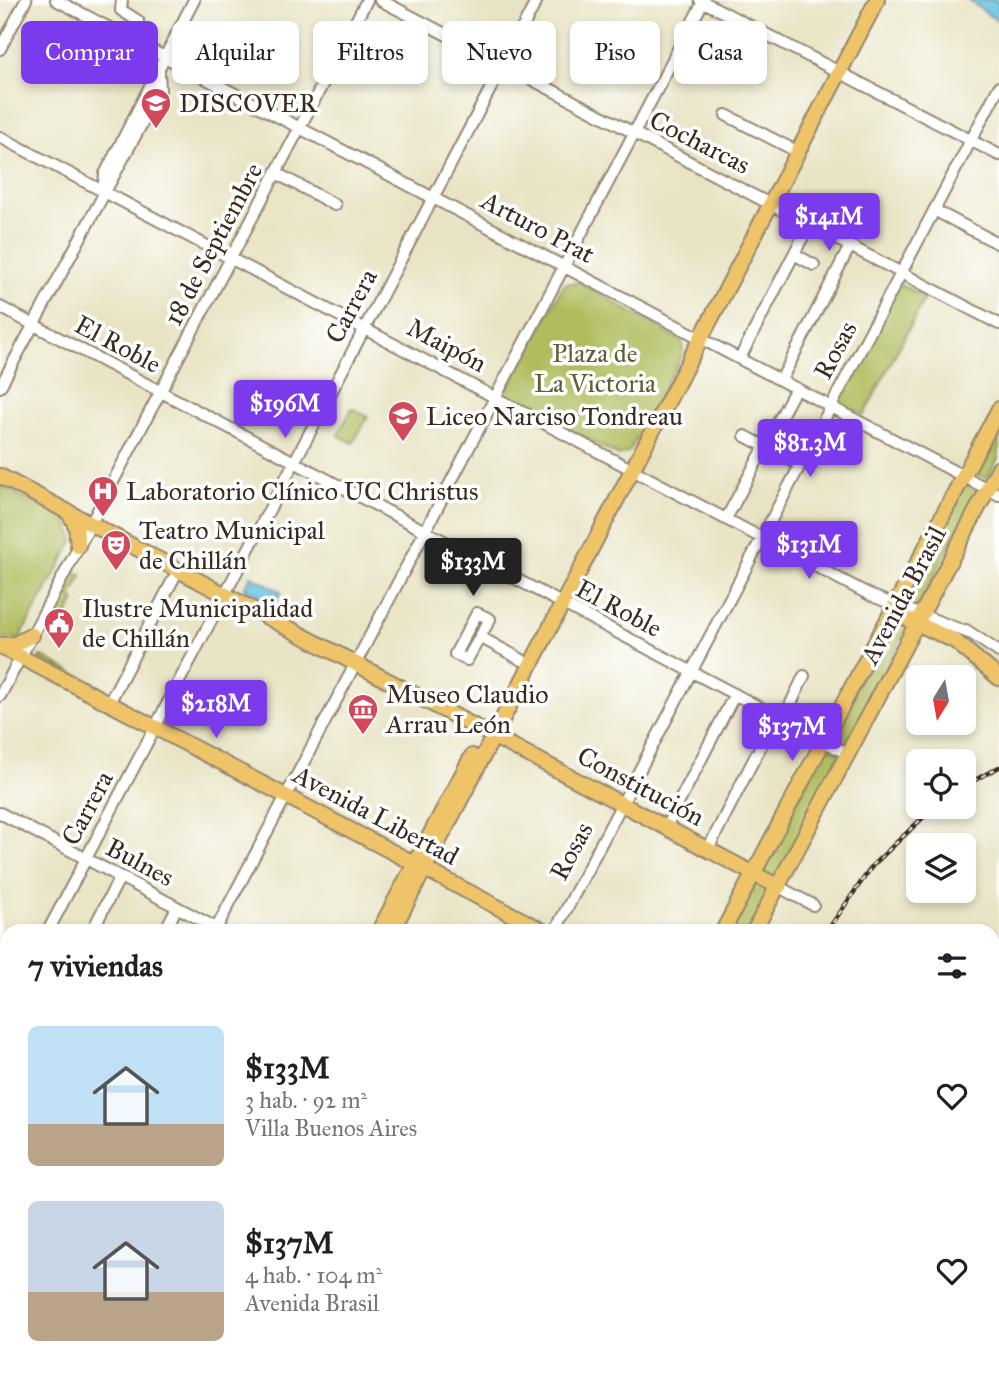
<!DOCTYPE html>
<html lang="es">
<meta charset="utf-8">
<style>
body{margin:0;font-family:"IM FELL Great Primer",serif;background:#f6f6f6;color:#202124;height:100vh;display:flex;flex-direction:column;font-size:26px;white-space:nowrap}
*{box-sizing:border-box;margin:0}
p{font-size:23px;color:#757577}
.icon{flex:none;width:38px;height:38px;fill:none;stroke:currentColor;stroke-width:2;stroke-linecap:round;stroke-linejoin:round}
.map{position:relative;flex:1;overflow:hidden}
.drawer{position:absolute;left:0px;top:924px;width:999px;height:450px;display:flex;flex-direction:column;background:#fff;border-radius:21px 21px 0 0;box-shadow:0 4px 10px #0003}
.drawer>*{flex:none}
.top-card{position:absolute;left:21px;top:21px;width:957px;height:63px;display:flex;gap:14px}
.needle{width:46px;rotate:191deg}
.buttons{position:absolute;left:906px;top:665px;display:grid;gap:14px}
.buttons a{display:grid;place-items:center;width:70px;height:70px;border-radius:10px;background:#fff;box-shadow:0 4px 10px #0003;font-size:35px}
.price{position:absolute;translate:-50% -60px;padding:0 16px;border-radius:7px;background:#7c3aed;color:#fff;font-size:23px;line-height:46px;filter:drop-shadow(0 2px 4px #0008)}
.price::after{content:'';position:absolute;left:50%;top:42px;width:21px;height:16px;margin-left:-10px;background:inherit;clip-path:polygon(0 0,100% 0,50% 100%)}
.price.on{background:#222;color:#fff}
ul{padding:0;list-style:none}
li{display:flex;align-items:center;gap:21px;height:175px;padding:0 28px}
li span{display:grid;place-items:center;flex:none;width:196px;height:140px;border-radius:10px;color:#555}
li>.icon{margin-inline-start:auto}
span .icon{width:84px;height:84px;fill:#fffc;stroke-width:1}
li b{font-size:30px}
h2{display:flex;justify-content:space-between;align-items:center;height:84px;padding:0 28px;font-size:30px}
.chip{padding:0 24px;border-radius:10px;background:#fff;box-shadow:0 4px 10px #0003;font-size:24px;line-height:63px}
.chip.on{background:#7c3aed;color:#fff}
.map>svg:first-child{display:block}
.green{fill:#b0bc5d;stroke:#76733e;stroke-width:2}
.water{fill:#61bfdf;stroke:#4e747e;stroke-width:2}
.lines{fill:none;stroke-linecap:round;stroke-linejoin:round}
.minor-casing{stroke:#928772;stroke-width:14}
.major-casing{stroke:#928772;stroke-width:18}
.minor{stroke:#fff;stroke-width:10}
.major{stroke:#efc469;stroke-width:14}
.rail-casing{stroke:#3b2a1e;stroke-width:4.5}
.rail{stroke:#fff;stroke-width:2;stroke-dasharray:5;stroke-linecap:butt}
.labels{text-anchor:middle;stroke-width:7;stroke-linejoin:round;paint-order:stroke}
.poi-label{font-size:26px;fill:#3b2a1e;stroke:#fff;text-anchor:start}
.street-label{font-size:26px;fill:#3b2a1e;stroke:#fff}
.park-label{font-size:26px;fill:#645d34;stroke:#fff}
</style>
<div class="map">
<svg width="999" height="1373" viewBox="0 0 999 1373">
<rect width="100%" height="100%" fill="#fff"/>
<filter id="ink" filterUnits="userSpaceOnUse"><feTurbulence type="fractalNoise" baseFrequency=".0143" numOctaves="2"/><feDisplacementMap in="SourceGraphic" scale="14" xChannelSelector="R" yChannelSelector="G"/><feConvolveMatrix kernelMatrix="1 2 1 2 8 2 1 2 1" color-interpolation-filters="sRGB"/></filter>
<filter id="wash" filterUnits="userSpaceOnUse"><feTurbulence type="fractalNoise" baseFrequency=".00686" numOctaves="4" result="noise"/><feDisplacementMap in="SourceGraphic" scale="28" xChannelSelector="R" yChannelSelector="G"/><feGaussianBlur stdDeviation="1.57" result="paint"/><feColorMatrix in="noise" values="0 0 0 0 0 0 0 0 0 0 0 0 0 0 0 0 0 1.4 0 .05"/><feComposite in="paint" operator="in"/></filter>
<g filter="url(#wash)">
<rect width="100%" height="100%" fill="#e9e4c5"/>
<!-- green -->
<path class="green" d="M579,282L682,341L683,354L629,452L619,456L510,399L508,388L564,284Z
M901,285L925,297L864,415L840,404L838,399L898,286Z
M352,408L368,417L353,443L338,435Z
M999,421V457L987,479L972,472Z
M962,481L979,490L917,609L900,600Z
M0,485L67,519L74,540L19,639H0Z
M73,570L82,575L71,597L75,600L57,635L44,629Z
M892,617L909,625L845,746L828,737Z
M40,656L105,690L103,694L38,660Z
M825,745L841,753L777,880L759,870Z
M756,882L772,890L751,931H729Z"/>
<!-- water -->
<path class="water" d="M968,0H995L999,3V22Z
M251,576L281,592L274,605L244,589Z"/>
</g>
<g filter="url(#ink)">
<g class="lines">
<!-- minor casing -->
<g class="minor-casing">
<path id="minor" d="M56,0L999,495
M122,0L121,10L138,21L131,39
M380,0L999,324
M700,0L999,155
M0,49L26,0
M677,52L716,72
M726,115L798,152
M0,137L872,596L969,633
M276,173L335,205
M103,192L105,174L194,0
M934,210L999,244
M794,254L814,265
M0,307L846,753
M740,358L809,225
M781,380L850,246
M0,387L160,90L159,71
M745,436L800,465
M726,519L796,388
M477,613L490,619L467,660L455,654Z
M966,630L999,652
M480,637L522,660
M0,696L367,0
M109,703L178,570
M783,720L804,676
M0,813L220,930
M666,827L735,694
M708,849L776,716
M779,887L813,905
M48,931L537,0
M92,931L120,877
M165,931L177,907
M215,931L704,0
M555,931L999,87
M0,982L7,985
M992,997L999,1001
M0,1022L7,1009
M992,1075L999,1079
M992,1091L999,1094
M0,1153L7,1156
M0,1179L7,1164
M992,1194L999,1180
M992,1275L999,1278
M992,1337L999,1340
M0,1341L7,1327
M85,1367L97,1373
M282,1367L294,1373
M404,1367L416,1373
M222,1370L223,1367
M262,1373L266,1367
M323,1373L327,1367
M898,1373L901,1367"/>
</g>
<!-- major casing -->
<g class="major-casing">
<path id="major" d="M0,476L779,887
M69,513L76,526L78,546
M891,611L955,641L999,678
M0,645L15,644L32,635
M0,646L543,931
M379,931L472,756
M392,931L877,0
M723,931L999,409
M754,931L999,468
M160,1373L163,1367
M489,1373L493,1367
M523,1373L526,1367"/>
</g>
<!-- minor -->
<use href="#minor" class="minor"/>
<!-- major -->
<use href="#major" class="major"/>
<!-- rail casing -->
<g class="rail-casing">
<path id="rail" d="M964,786L999,767
M827,931L873,865L934,807
M610,1373L613,1367"/>
</g>
<!-- rail -->
<use href="#rail" class="rail"/>
</g>
</g>
<!-- icons -->
<defs>
<g id="school-pin" transform="scale(1.575)"><path d="M0 17L-7.5 6A9.5 9.5 0 1 1 7.5 6Z" fill="#d1495b" stroke="#fff"/><path d="M0-5L7-2L0 1L-7-2ZM-4 1L0 2.5L4 1V4Q0 6-4 4Z" fill="#fff"/></g>
<g id="hospital-pin" transform="scale(1.575)"><path d="M0 17L-7.5 6A9.5 9.5 0 1 1 7.5 6Z" fill="#d1495b" stroke="#fff"/><path d="M-5-5h3v3.5h4V-5h3V5h-3V1.5h-4V5h-3Z" fill="#fff"/></g>
<g id="theatre-pin" transform="scale(1.575)"><path d="M0 17L-7.5 6A9.5 9.5 0 1 1 7.5 6Z" fill="#d1495b" stroke="#fff"/><path d="M-5-5.5Q0-4 5-5.5V0Q5 5 0 6Q-5 5-5 0ZM-3.3-2.5H-1v1.5H-3.3ZM1-2.5H3.3v1.5H1ZM-2.8 1Q0 5.5 2.8 1Z" fill="#fff"/></g>
<g id="civic-pin" transform="scale(1.575)"><path d="M0 17L-7.5 6A9.5 9.5 0 1 1 7.5 6Z" fill="#d1495b" stroke="#fff"/><path d="M-.6-6.5H3V-4.5H.6V-3L4-1V1h2V6H-6V1h2V-1L-.6-3ZM-1.2 2.5V6h2.4V2.5Z" fill="#fff"/></g>
<g id="museum-pin" transform="scale(1.575)"><path d="M0 17L-7.5 6A9.5 9.5 0 1 1 7.5 6Z" fill="#d1495b" stroke="#fff"/><path d="M0-6L6-3V-2H-6V-3ZM-5-1h2V3h-2ZM-1-1h2V3h-2ZM3-1h2V3H3ZM-6 4H6V6H-6Z" fill="#fff"/></g>
</defs>
<g fill-rule="evenodd">
<use href="#school-pin" x="156" y="103"/>
<use href="#school-pin" x="403" y="416"/>
<use href="#hospital-pin" x="103" y="491"/>
<use href="#theatre-pin" x="116" y="545"/>
<use href="#civic-pin" x="59" y="623"/>
<use href="#museum-pin" x="363" y="709"/>
</g>
<g class="labels">
<!-- poi labels -->
<g class="poi-label">
<text x="179" y="112">DISCOVER</text>
<text x="426" y="425">Liceo Narciso Tondreau</text>
<text x="126" y="500">Laboratorio Clínico UC Christus</text>
<text x="139" y="539">Teatro Municipal<tspan x="139" dy="30">de Chillán</tspan></text>
<text x="82" y="617">Ilustre Municipalidad<tspan x="82" dy="30">de Chillán</tspan></text>
<text x="386" y="703">Museo Claudio<tspan x="386" dy="30">Arrau León</tspan></text>
</g>
<!-- street labels -->
<g class="street-label">
<text transform="translate(700 142) rotate(27)" y="9">Cocharcas</text>
<text transform="translate(538 227) rotate(28)" y="9">Arturo Prat</text>
<text transform="translate(213 244) rotate(-62)" y="9">18 de Septiembre</text>
<text transform="translate(351 306) rotate(-62)" y="9">Carrera</text>
<text transform="translate(118 344) rotate(28)" y="9">El Roble</text>
<text transform="translate(447 345) rotate(28)" y="9">Maipón</text>
<text transform="translate(835 350) rotate(-62)" y="9">Rosas</text>
<text transform="translate(903 595) rotate(-62)" y="9">Avenida Brasil</text>
<text transform="translate(619 608) rotate(28)" y="9">El Roble</text>
<text transform="translate(641 786) rotate(28)" y="9">Constitución</text>
<text transform="translate(87 808) rotate(-62)" y="9">Carrera</text>
<text transform="translate(376 815) rotate(28)" y="9">Avenida Libertad</text>
<text transform="translate(571 851) rotate(-62)" y="9">Rosas</text>
<text transform="translate(140 862) rotate(28)" y="9">Bulnes</text>
</g>
<!-- park labels -->
<g class="park-label">
<text x="595" y="362">Plaza de<tspan x="595" dy="30">La Victoria</tspan></text>
</g>
</g>
</svg>
<div class="buttons">
<a><svg class="needle" viewBox="-14 -14 28 28"><path d="M0-13l5 13h-10z" fill="#e53935"/><path d="M0 13l5-13h-10z" fill="#757577"/></svg></a>
<a><svg class="icon" aria-label="locate" viewBox="0 0 24 24"><circle cx="12" cy="12" r="6"/><path d="M12 2v4M12 18v4M2 12h4M18 12h4"/></svg></a>
<a><svg class="icon" aria-label="layers" viewBox="0 0 24 24"><path d="M12 4l9 5-9 5-9-5zM3 14l9 5 9-5"/></svg></a>
</div>
<b class="price" style="left:829px;top:253px">$141M</b>
<b class="price" style="left:285px;top:440px">$196M</b>
<b class="price" style="left:810px;top:479px">$81.3M</b>
<b class="price" style="left:809px;top:581px">$131M</b>
<b class="price on" style="left:473px;top:598px">$133M</b>
<b class="price" style="left:216px;top:740px">$218M</b>
<b class="price" style="left:792px;top:763px">$137M</b>
<div class="top-card">
<a class="chip on">Comprar</a>
<a class="chip">Alquilar</a>
<a class="chip">Filtros</a>
<a class="chip">Nuevo</a>
<a class="chip">Piso</a>
<a class="chip">Casa</a>
</div>
<section class="drawer">
<h2>7 viviendas<svg class="icon" aria-label="filters" viewBox="0 0 24 24"><path d="M4 7h16M4 17h16"/><circle cx="9" cy="7" r="2"/><circle cx="15" cy="17" r="2"/></svg></h2>
<ul>
<li><span style="background:linear-gradient(#bfe0f5 70%,#b9a48a 0)"><svg class="icon" aria-label="home" viewBox="0 0 24 24"><path d="M3 11l9-7 9 7M6 9v11h12V9"/></svg></span><div><b>$133M</b><p>3 hab. · 92 m²</p><p>Villa Buenos Aires</p></div><svg class="icon" aria-label="heart" viewBox="0 0 24 24"><path d="M12 20l-8-8c-3-5 5-10 8-4 3-6 11-1 8 4z"/></svg></li>
<li><span style="background:linear-gradient(#c9d6e8 65%,#b9a48a 0)"><svg class="icon" aria-label="home" viewBox="0 0 24 24"><path d="M3 11l9-7 9 7M6 9v11h12V9"/></svg></span><div><b>$137M</b><p>4 hab. · 104 m²</p><p>Avenida Brasil</p></div><svg class="icon" aria-label="heart" viewBox="0 0 24 24"><path d="M12 20l-8-8c-3-5 5-10 8-4 3-6 11-1 8 4z"/></svg></li>
</ul>
</section>
</div>
